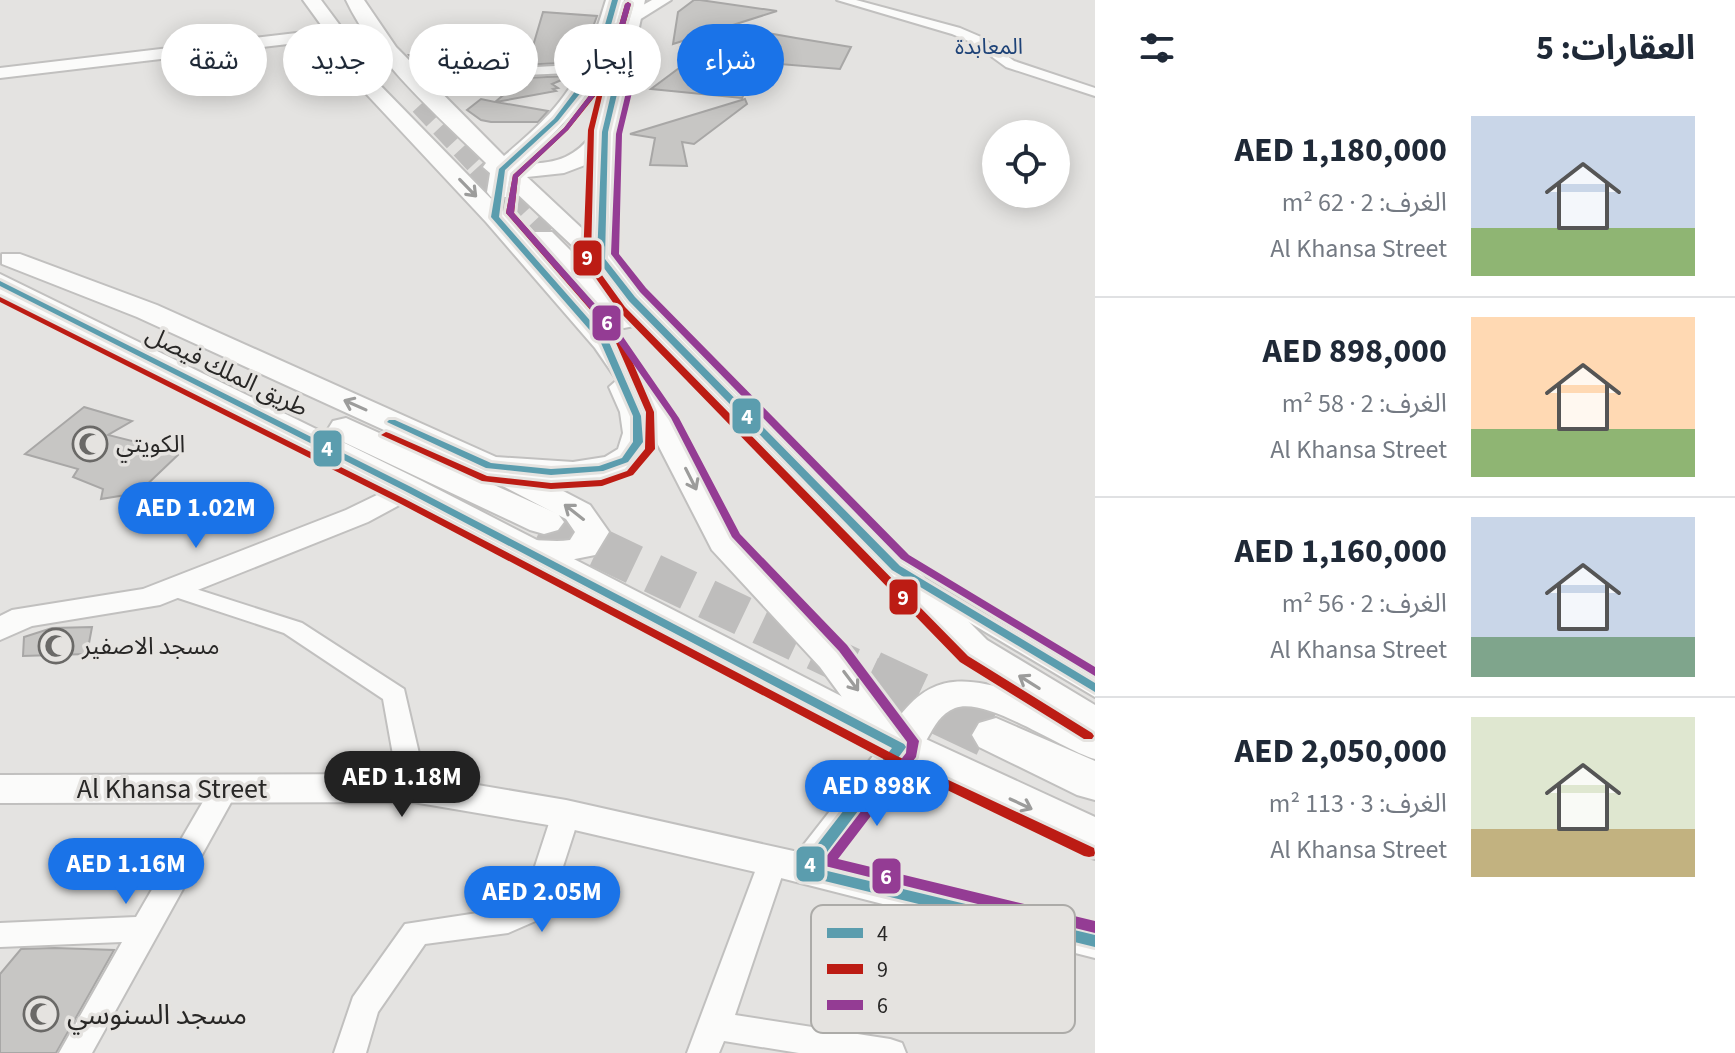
<!DOCTYPE html>
<html lang="ar">
<meta charset="utf-8">
<style>
body{margin:0;font-family:"Source Sans 3","Noto Sans Arabic",sans-serif;background:#f6f6f7;color:#1f2937;direction:rtl;height:100vh;display:flex;flex-direction:column;font-size:30px;white-space:nowrap}
*{box-sizing:border-box;margin:0}
p{font-size:26px;color:#747a83}
.icon{flex:none;width:44px;height:44px;fill:none;stroke:currentColor;stroke-width:2;stroke-linecap:round;stroke-linejoin:round}
.map{position:relative;flex:1;overflow:hidden;direction:ltr}
.sheet{display:flex;flex-direction:column;background:#fff;width:640px}
.sheet>*{flex:none}
.guide{position:absolute;left:24px;top:24px;width:760px;height:72px;direction:rtl;display:flex;gap:16px}
.tools{position:absolute;left:982px;top:120px;display:grid;gap:16px}
.tools a{display:grid;place-items:center;width:88px;height:88px;border-radius:50%;background:#fff;box-shadow:0 4px 20px #0003;font-size:40px}
.price{position:absolute;translate:-50% -68px;padding:0 18px;border-radius:28px;background:#1a73e8;color:#fff;font-size:26px;line-height:52px;filter:drop-shadow(0 2px 4px #0008)}
.price::after{content:'';position:absolute;left:50%;top:48px;width:24px;height:18px;margin-left:-12px;background:inherit;clip-path:polygon(0 0,100% 0,50% 100%)}
.price.on{background:#222;color:#fff}
ul{padding:0;list-style:none}
li{display:flex;align-items:center;gap:24px;height:200px;padding:0 40px}
li+li{border-top:2px solid #e0e1e3}
li span{display:grid;place-items:center;flex:none;width:224px;height:160px;border-radius:0px;color:#555}
li>.icon{margin-inline-start:auto}
span .icon{width:96px;height:96px;fill:#fffc;stroke-width:1}
li b{font-size:34px}
h2{display:flex;justify-content:space-between;align-items:center;height:96px;padding:0 40px;font-size:34px}
.chip{padding:0 28px;border-radius:36px;background:#fff;box-shadow:0 4px 20px #0003;font-size:28px;line-height:72px}
.chip.on{background:#1a73e8;color:#fff}
main{display:flex;flex:1;min-height:0}
.map>svg:first-child{display:block}
.building{fill:#c7c6c4;stroke:#a8a7a6;stroke-width:2}
.lines{fill:none;stroke-linecap:round;stroke-linejoin:round}
.primary-tunnel-far1{stroke:#bebdbc;stroke-width:20;stroke-dasharray:20 10;stroke-linecap:butt}
.primary-tunnel{stroke:#bebdbc;stroke-width:26;stroke-dasharray:26 13;stroke-linecap:butt}
.highway-tunnel-far1{stroke:#bebdbc;stroke-width:40;stroke-dasharray:40 20;stroke-linecap:butt}
.highway-tunnel{stroke:#bebdbc;stroke-width:52;stroke-dasharray:52 26;stroke-linecap:butt}
.street-casing{stroke:#c1c0bf;stroke-width:4}
.secondary-casing{stroke:#c1c0bf;stroke-width:4}
.primary-casing{stroke:#c1c0bf;stroke-width:4}
.highway-casing{stroke:#c1c0bf;stroke-width:4}
.street{fill:#fbfbfa;fill-rule:evenodd}
.secondary{fill:#fbfbfa;fill-rule:evenodd}
.primary{fill:#fbfbfa;fill-rule:evenodd}
.highway{fill:#fbfbfa;fill-rule:evenodd}
.bus-1-casing{stroke:#e5e3e0;stroke-width:6}
.bus-2-casing{stroke:#e5e3e0;stroke-width:6}
.bus-3-casing{stroke:#e5e3e0;stroke-width:6}
.bus-1{fill:#5b9dae;fill-rule:evenodd}
.bus-2{fill:#bc1c14;fill-rule:evenodd}
.bus-3{fill:#943c94;fill-rule:evenodd}
.oneway{stroke:#9c9c9b}
.labels{text-anchor:middle;stroke-width:7;stroke-linejoin:round;paint-order:stroke}
.far-neighbourhood-label{font-size:22px;fill:#1d4277;stroke:#e5e3e0}
.street-label{font-size:24px;fill:#282726;stroke:#e5e3e0}
.poi-label{font-size:24px;fill:#282726;stroke:#e5e3e0;text-anchor:start}
.near-street-label{font-size:28px;fill:#282726;stroke:#e5e3e0}
.near-poi-label{font-size:28px;fill:#282726;stroke:#e5e3e0;text-anchor:start}
.key{fill:#e5e3e0;stroke:#acaba8;stroke-width:2}
.key-label{font-size:22px;fill:#282726}
.line-badge{stroke:#e5e3e0;stroke-width:3}
.badge-label{font-size:22px;text-anchor:middle;font-weight:bold;fill:#fff}
</style>
<main>
<section class="sheet">
<h2>العقارات: 5<svg class="icon" aria-label="filters" viewBox="0 0 24 24"><path d="M4 7h16M4 17h16"/><circle cx="9" cy="7" r="2"/><circle cx="15" cy="17" r="2"/></svg></h2>
<ul>
<li><span style="background:linear-gradient(#c9d6e8 70%,#8fb573 0)"><svg class="icon" aria-label="home" viewBox="0 0 24 24"><path d="M3 11l9-7 9 7M6 9v11h12V9"/></svg></span><div><b>AED 1,180,000</b><p>الغرف: 2 · 62 m²</p><p>Al Khansa Street</p></div></li>
<li><span style="background:linear-gradient(#ffd9b3 70%,#8fb573 0)"><svg class="icon" aria-label="home" viewBox="0 0 24 24"><path d="M3 11l9-7 9 7M6 9v11h12V9"/></svg></span><div><b>AED 898,000</b><p>الغرف: 2 · 58 m²</p><p>Al Khansa Street</p></div></li>
<li><span style="background:linear-gradient(#c9d6e8 75%,#7fa58c 0)"><svg class="icon" aria-label="home" viewBox="0 0 24 24"><path d="M3 11l9-7 9 7M6 9v11h12V9"/></svg></span><div><b>AED 1,160,000</b><p>الغرف: 2 · 56 m²</p><p>Al Khansa Street</p></div></li>
<li><span style="background:linear-gradient(#dfe7d0 70%,#c2b280 0)"><svg class="icon" aria-label="home" viewBox="0 0 24 24"><path d="M3 11l9-7 9 7M6 9v11h12V9"/></svg></span><div><b>AED 2,050,000</b><p>الغرف: 3 · 113 m²</p><p>Al Khansa Street</p></div></li>
</ul>
</section>
<div class="map">
<svg width="1095" height="1053" viewBox="0 0 1095 1053">
<rect width="100%" height="100%" fill="#e4e3e1"/>
<!-- building -->
<path class="building" d="M694,0H700L777,11L673,44L678,12Z
M543,12L597,16L580,62L521,65L514,59L533,56L528,47L533,46Z
M734,27L796,38L851,47L840,69L780,64L779,70L767,75L765,80L753,78L742,98L651,89Z
M427,53L446,65L447,68L423,70L409,55Z
M571,76L552,84L558,88L553,89L556,91L496,102L548,111L538,122H491L481,120L467,110L481,99L495,102L524,78Z
M745,99L747,104L694,144L682,142L687,166L650,165L655,138L630,134Z
M84,407L132,421L108,435L180,453L138,493L101,499L103,489L73,477L78,469L25,454Z
M92,627L87,654L23,656L24,637L52,628Z
M55,948L114,950L56,1053H0V974L21,949Z"/>
<g class="lines">
<!-- primary-tunnel-far1 -->
<path class="primary-tunnel-far1" d="M420,105L480,169"/>
<!-- primary-tunnel -->
<path class="primary-tunnel" d="M478,167L543,237"/>
<!-- highway-tunnel-far1 -->
<path class="highway-tunnel-far1" d="M544,522L874,678"/>
<!-- highway-tunnel -->
<path class="highway-tunnel" d="M870,676L996,735"/>
<!-- street casing -->
<g class="street-casing">
<path id="street" d="M837,0H856L960,28L981,37L1014,61L1095,88V96L1006,67L973,43L952,34Z
M447,45L453,49L464,71L592,64L598,68L592,72L409,80L408,77L414,73L452,71L441,49Z
M921,577L1095,677V697L913,589L909,584L913,579Z
M174,582L302,623L404,689L427,788L423,795L413,798L403,795L399,788L383,699L284,633L166,594L162,589L166,584Z
M225,778L235,781L239,788L92,1053H59L122,942L0,947V923L136,917L215,781Z
M566,804L576,807L580,814L547,916L508,933L425,944L378,1012L366,1053H334L353,997L405,924L504,909L524,900L552,814L556,807Z
M773,850L783,853L787,861L735,1015L890,1039L902,1043L906,1053H799L724,1041L719,1053H687L759,861L763,853Z"/>
</g>
<!-- secondary casing -->
<g class="secondary-casing">
<path id="secondary" d="M652,0H671L639,20H627V14Z
M305,32L340,33L348,38L340,43L305,42L0,78V68Z
M408,480L418,483L422,489L418,495L368,522L160,605L32,626L0,640V616L12,610L143,589L346,510Z
M900,734L913,738L918,747L835,861L1095,924V958L773,876L566,828L413,802L0,803V775L413,774L566,800L798,852L887,738Z"/>
</g>
<!-- primary casing -->
<g class="primary-casing">
<path id="primary" d="M303,0H321L350,39L373,78L504,212L615,336L679,426L739,538L846,649L899,717C932,673 965,677 1013,691L961,658L638,320L634,326L624,328L614,326L531,237L534,232H552L617,297L588,259L589,253L578,251L511,188L507,197H491L487,192L490,173L483,167L486,163C436,114 376,63 346,0H364L396,47L504,156C568,102 582,79 606,0H624C602,81 585,107 522,163L527,164C558,163 576,157 594,132L627,0H645L616,132L614,258L641,293L987,640L1095,705V759C1062,750 987,696 955,708C922,721 931,771 886,757L820,667L712,550L654,437C642,483 581,483 542,480L590,505L609,532L595,555L555,563L511,556L506,549L511,542C531,537 550,543 570,540L575,532L566,519L495,482L490,476L478,473L137,317L2,264V254H20L157,305L496,457L573,462L605,457L618,449L623,433L620,412L609,387L617,380L595,348L486,222L358,85L332,40ZM593,162L589,235L527,177L564,173Z"/>
</g>
<!-- highway casing -->
<g class="highway-casing">
<path id="highway" d="M0,274L422,481L917,735L1095,817V859L1077,853L883,759L394,497L0,295Z
M346,418L558,514L564,522L558,530L544,534L530,530L333,437L328,429L333,421Z
M996,718L1095,761V800L1077,795L979,747L972,735L979,723Z"/>
</g>
<!-- street -->
<use href="#street" class="street"/>
<!-- secondary -->
<use href="#secondary" class="secondary"/>
<!-- primary -->
<use href="#primary" class="primary"/>
<!-- highway -->
<use href="#highway" class="highway"/>
<!-- bus-1 casing -->
<g class="bus-1-casing">
<path id="bus-1" d="M612,0H618L603,53L582,91L558,121L505,170L499,217L609,342L641,416L643,442L628,462L603,471L551,475L486,468L387,422L389,420H395L491,463L551,469L599,466L622,458L633,442V416L601,343L491,217L499,169L554,119L576,90L597,53Z
M629,29L632,31L608,132L605,259L635,297L900,566L1095,683V692L892,570L629,301L597,259L602,132L626,31Z
M0,281L411,487L904,744L906,747L904,750L815,868L1095,935V947L800,875L798,871L800,867L892,748L405,491L0,286Z"/>
</g>
<!-- bus-2 casing -->
<g class="bus-2-casing">
<path id="bus-2" d="M628,2L631,4L616,57L606,80L594,130L591,260L625,307L968,656L1092,733L1094,736L1092,739H1084L960,662L619,311L583,260L588,130L597,94L568,130L518,177L514,213L621,335L654,412L655,449L633,475L602,486L551,489L482,481L381,435L386,432L389,433L487,476L551,483L601,480L627,471L645,449L646,412L613,336L506,213L513,175L564,128L598,84L612,28L615,26L618,28L614,43L625,4Z
M0,297L405,499L897,756L1094,848L1095,853L1094,856L1089,857L1084,856L889,762L399,503L0,302Z"/>
</g>
<!-- bus-3 casing -->
<g class="bus-3-casing">
<path id="bus-3" d="M628,2L631,4L616,57L604,84L568,130L518,177L514,213L619,331L679,418L740,534L847,645L919,741L916,757L838,859L1095,921V933L829,867L824,866L822,862L906,753L907,742L839,651L732,537L671,418L613,335L506,213L513,175L564,128L598,84L610,57L625,4Z
M643,32L646,34L622,134L619,254L646,288L909,555L1095,667V676L901,559L640,292L611,254L616,134L640,34Z"/>
</g>
<!-- bus-1 -->
<use href="#bus-1" class="bus-1"/>
<!-- bus-2 -->
<use href="#bus-2" class="bus-2"/>
<!-- bus-3 -->
<use href="#bus-3" class="bus-3"/>
</g>
<!-- one-way arrows -->
<defs><path id="oneway-shaft" d="M-6 0H5M1.5-3L5.5 0L1.5 3" fill="none" stroke-width="1.6" stroke-linecap="round" stroke-linejoin="round" transform="scale(2)"/></defs>
<g class="oneway">
<use href="#oneway-shaft" transform="translate(468 188) rotate(46)"/>
<use href="#oneway-shaft" transform="translate(355 405) rotate(-156)"/>
<use href="#oneway-shaft" transform="translate(691 479) rotate(63)"/>
<use href="#oneway-shaft" transform="translate(574 512) rotate(-142)"/>
<use href="#oneway-shaft" transform="translate(851 681) rotate(53)"/>
<use href="#oneway-shaft" transform="translate(1029 682) rotate(-148)"/>
<use href="#oneway-shaft" transform="translate(1021 804) rotate(25)"/>
</g>
<!-- icons -->
<defs>
<g id="mosque-ring" transform="scale(1.8)"><circle r="9.5" fill="#e5e3e0" stroke="#6a6967" stroke-width="1.5"/><path d="M3.5-4.9A6 6 0 1 0 3.5 4.9A5 5 0 1 1 3.5-4.9Z" fill="#6a6967"/></g>
</defs>
<g fill-rule="evenodd">
<use href="#mosque-ring" x="90" y="444"/>
<use href="#mosque-ring" x="56" y="646"/>
<use href="#mosque-ring" x="41" y="1014"/>
</g>
<g class="labels">
<!-- far-neighbourhood labels -->
<g class="far-neighbourhood-label">
<text x="989" y="54">المعابدة</text>
</g>
<!-- street labels -->
<g class="street-label">
<text transform="translate(227 371) rotate(26)" y="8">طريق الملك فيصل</text>
</g>
<!-- poi labels -->
<g class="poi-label">
<text x="116" y="452">الكويتي</text>
<text x="82" y="654">مسجد الاصفير</text>
</g>
<!-- near-street labels -->
<g class="near-street-label">
<text x="172" y="798">Al Khansa Street</text>
</g>
<!-- near-poi labels -->
<g class="near-poi-label">
<text x="67" y="1024">مسجد السنوسي</text>
</g>
</g>
<!-- legend -->
<rect x="811" y="905" width="264" height="128" rx="12" class="key"/>
<rect x="827" y="928" width="36" height="10" fill="#5b9dae"/>
<rect x="827" y="964" width="36" height="10" fill="#bc1c14"/>
<rect x="827" y="1000" width="36" height="10" fill="#943c94"/>
<g class="key-label">
<text x="877" y="941">4</text>
<text x="877" y="977">9</text>
<text x="877" y="1013">6</text>
</g>
<g class="line-badge">
<rect x="572" y="239" width="31" height="38" rx="8" fill="#bc1c14"/>
<rect x="591" y="304" width="31" height="38" rx="8" fill="#943c94"/>
<rect x="731" y="397" width="31" height="38" rx="8" fill="#5b9dae"/>
<rect x="312" y="429" width="31" height="39" rx="8" fill="#5b9dae"/>
<rect x="888" y="578" width="31" height="38" rx="8" fill="#bc1c14"/>
<rect x="795" y="845" width="31" height="38" rx="8" fill="#5b9dae"/>
<rect x="871" y="857" width="31" height="38" rx="8" fill="#943c94"/>
</g>
<g class="badge-label">
<text x="587" y="265">9</text>
<text x="607" y="330">6</text>
<text x="747" y="424">4</text>
<text x="327" y="456">4</text>
<text x="903" y="605">9</text>
<text x="810" y="872">4</text>
<text x="886" y="884">6</text>
</g>
</svg>
<div class="tools">
<a><svg class="icon" aria-label="locate" viewBox="0 0 24 24"><circle cx="12" cy="12" r="6"/><path d="M12 2v4M12 18v4M2 12h4M18 12h4"/></svg></a>
</div>
<b class="price" style="left:196px;top:550px">AED 1.02M</b>
<b class="price on" style="left:402px;top:819px">AED 1.18M</b>
<b class="price" style="left:877px;top:828px">AED 898K</b>
<b class="price" style="left:126px;top:906px">AED 1.16M</b>
<b class="price" style="left:542px;top:934px">AED 2.05M</b>
<div class="guide">
<a class="chip on">شراء</a>
<a class="chip">إيجار</a>
<a class="chip">تصفية</a>
<a class="chip">جديد</a>
<a class="chip">شقة</a>
</div>
</div>
</main>
